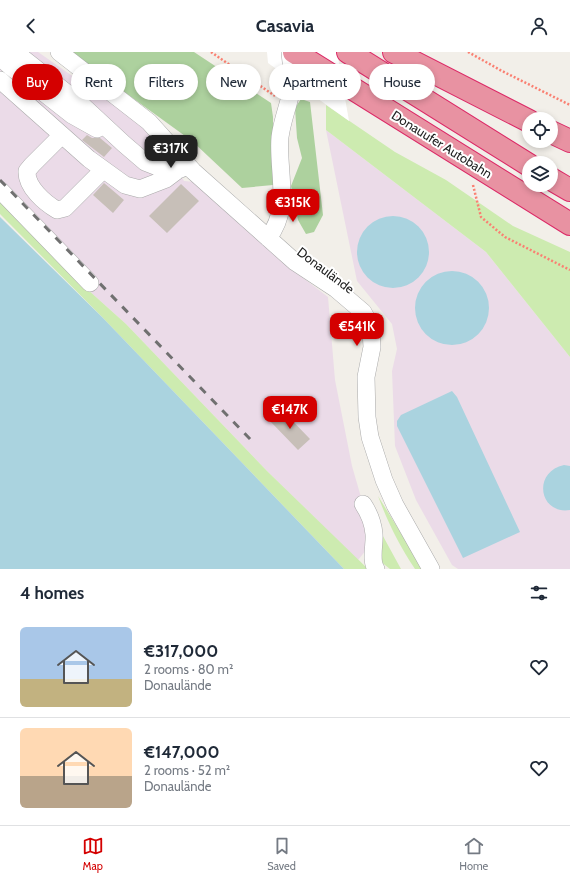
<!DOCTYPE html>
<meta charset="utf-8">
<style>
body{margin:0;font-family:Cabin,sans-serif;background:#f2f2f3;color:#1f2937;height:100vh;display:flex;flex-direction:column;font-size:15px;white-space:nowrap}
*{box-sizing:border-box;margin:0}
p{font-size:13px;color:#747a83}
.icon{flex:none;width:22px;height:22px;fill:none;stroke:currentColor;stroke-width:2;stroke-linecap:round;stroke-linejoin:round}
.map{position:relative;height:517px;overflow:hidden}
.drawer{display:flex;flex-direction:column;background:#fff;flex:1}
.drawer>*{flex:none}
.top-card{position:absolute;left:12px;top:12px;width:546px;height:36px;display:flex;gap:8px}
.tools{position:absolute;left:522px;top:60px;display:grid;gap:8px}
.tools a{display:grid;place-items:center;width:36px;height:36px;border-radius:50%;background:#fff;box-shadow:0 2px 6px #0003;font-size:20px}
.price{position:absolute;translate:-50% -34px;padding:0 9px;border-radius:8px;background:#d40000;color:#fff;font-size:13px;line-height:26px;filter:drop-shadow(0 1px 2px #0008)}
.price::after{content:'';position:absolute;left:50%;top:24px;width:12px;height:9px;margin-left:-6px;background:inherit;clip-path:polygon(0 0,100% 0,50% 100%)}
.price.current{background:#222;color:#fff}
ul{padding:0;list-style:none}
li{display:flex;align-items:center;gap:12px;height:100px;padding:0 20px}
li+li{border-top:1px solid #e0e1e3}
li span{display:grid;place-items:center;flex:none;width:112px;height:80px;border-radius:6px;color:#555}
li>.icon{margin-inline-start:auto}
span .icon{width:48px;height:48px;fill:#fffc;stroke-width:1}
li b{font-size:17px}
h2{display:flex;justify-content:space-between;align-items:center;height:48px;padding:0 20px;font-size:17px}
.tag{padding:0 14px;border-radius:18px;background:#fff;box-shadow:0 2px 6px #0003;font-size:14px;line-height:36px}
.tag.current{background:#d40000;color:#fff}
header{display:flex;justify-content:space-between;align-items:center;height:52px;padding:0 20px;background:#fff;font-size:18px;font-weight:800}
.menu{display:flex;justify-content:space-around;align-items:center;height:56px;border-top:1px solid #e0e1e3;background:#fff;font-size:11px;color:#747a83}
.menu a{display:grid;justify-items:center;gap:2px}
.menu .current{color:#d40000}
.map>svg:first-child{display:block}
.industrial{fill:#ebdbe8}
.grass{fill:#cdebb0}
.forest{fill:#add19e}
.water{fill:#aad3df}
.pier{fill:#fff}
.building{fill:#c7bfb8}
.lines{fill:none;stroke-linecap:round;stroke-linejoin:round}
.minor-casing{stroke:#a9a9a9;stroke-width:18}
.highway-casing{stroke:#dc2a67;stroke-width:24}
.path{stroke:#fa8072;stroke-width:2.5;stroke-dasharray:2 2;stroke-linecap:butt}
.minor{stroke:#fff;stroke-width:17}
.highway{stroke:#e892a2;stroke-width:22}
.rail{stroke:#707070;stroke-width:3;stroke-dasharray:8 8;stroke-linecap:butt}
.labels{text-anchor:middle;stroke-width:4;stroke-linejoin:round;paint-order:stroke}
.street-label{font-size:13px;fill:#222;stroke:#fff}
</style>
<header><svg class="icon" aria-label="back" viewBox="0 0 24 24"><path d="M15 5l-7 7 7 7"/></svg>Casavia<svg class="icon" aria-label="person" viewBox="0 0 24 24"><circle cx="12" cy="8" r="4"/><path d="M4 21q1-7 8-7t8 7"/></svg></header>
<div class="map">
<svg width="570" height="517" viewBox="0 0 570 517">
<rect width="100%" height="100%" fill="#f2efe9"/>
<!-- industrial -->
<path class="industrial" d="M0,0H38L151,79L167,99L184,129L195,130L298,222L328,245L335,328L352,414L367,466V497L358,508L267,419L126,272L87,237L0,147Z
M326,78L486,200L570,305V517H458L452,513L416,448L395,394L392,319L397,297L392,272L357,229Z"/>
<!-- grass -->
<path class="grass" d="M326,53L395,100L446,128L513,174L570,200V305L486,200L326,78Z
M0,147L87,237L126,272L267,419L368,517H344L102,265L0,162Z
M378,444L423,517H415C399,493 388,471 378,444Z
M378,475L401,517H390L380,509Z"/>
<!-- forest -->
<path class="forest" d="M69,0H194L271,51L273,65V133L242,136L192,89Z
M301,47L310,50L323,163L314,180L306,182L298,168L291,134L302,106L297,86L295,56Z"/>
<!-- water -->
<path class="water" d="M357 200a36 36 0 1 1 72 0a36 36 0 1 1-72 0Z
M0,165L102,265L344,517H0Z
M415 256a37 37 0 1 1 74 0a37 37 0 1 1-74 0Z
M452,339L457,345L520,480L463,506L397,374V369L401,363Z
M564,413L570,414V458C539,463 532,420 564,413Z"/>
<!-- pier -->
<path class="pier" d="M267,0H337L349,69L268,11Z"/>
<!-- building -->
<path class="building" d="M87,83L92,86H100L112,96L104,105L82,88Z
M104,131L124,148L113,161L93,143Z
M181,132L199,149L167,181L149,164Z
M282,358L310,387L298,398L270,369Z"/>
<g class="lines">
<!-- minor casing -->
<g class="minor-casing">
<path id="minor" d="M0,0L3,8L11,15L72,63L97,77
M15,0L82,53L124,92L145,110L168,119L181,117
M59,0L149,70L193,119L295,210L336,237L363,260L368,269L371,279L372,295L366,325L367,365L370,385L384,428L395,453L431,517
M0,28L89,107L125,133L140,137L166,127L178,118
M62,83L32,113L27,119C26,135 45,151 57,158L65,156L103,118
M0,138L90,231
M268,186C292,156 277,119 280,85C282,69 288,55 291,40C294,27 291,13 290,0
M363,452C369,461 373,470 374,482C375,492 370,508 376,517"/>
</g>
<!-- highway casing -->
<g class="highway-casing">
<path id="highway" d="M294,0L570,172
M348,0L529,113
M394,0L529,69
M551,80L570,89
M551,127L570,138"/>
</g>
<!-- path -->
<path class="path" d="M211,0L275,44
M468,0L502,19L570,53
M473,133L481,165L505,185L570,218"/>
<!-- minor -->
<use href="#minor" class="minor"/>
<!-- highway -->
<use href="#highway" class="highway"/>
<!-- rail -->
<path class="rail" d="M0,128L251,388"/>
</g>
<g class="labels">
<!-- street labels -->
<g class="street-label">
<text transform="translate(442 92) rotate(32)" y="5">Donauufer Autobahn</text>
<text transform="translate(326 218) rotate(37)" y="5">Donaulände</text>
</g>
</g>
</svg>
<div class="tools">
<a><svg class="icon" aria-label="locate" viewBox="0 0 24 24"><circle cx="12" cy="12" r="6"/><path d="M12 2v4M12 18v4M2 12h4M18 12h4"/></svg></a>
<a><svg class="icon" aria-label="layers" viewBox="0 0 24 24"><path d="M12 4l9 5-9 5-9-5zM3 14l9 5 9-5"/></svg></a>
</div>
<b class="price current" style="left:171px;top:117px">€317K</b>
<b class="price" style="left:293px;top:171px">€315K</b>
<b class="price" style="left:357px;top:295px">€541K</b>
<b class="price" style="left:290px;top:378px">€147K</b>
<div class="top-card">
<a class="tag current">Buy</a>
<a class="tag">Rent</a>
<a class="tag">Filters</a>
<a class="tag">New</a>
<a class="tag">Apartment</a>
<a class="tag">House</a>
</div>
</div>
<section class="drawer">
<h2>4 homes<svg class="icon" aria-label="filters" viewBox="0 0 24 24"><path d="M4 7h16M4 17h16"/><circle cx="9" cy="7" r="2"/><circle cx="15" cy="17" r="2"/></svg></h2>
<ul>
<li><span style="background:linear-gradient(#a9c7e8 65%,#c2b280 0)"><svg class="icon" aria-label="home" viewBox="0 0 24 24"><path d="M3 11l9-7 9 7M6 9v11h12V9"/></svg></span><div><b>€317,000</b><p>2 rooms · 80 m²</p><p>Donaulände</p></div><svg class="icon" aria-label="heart" viewBox="0 0 24 24"><path d="M12 20l-8-8c-3-5 5-10 8-4 3-6 11-1 8 4z"/></svg></li>
<li><span style="background:linear-gradient(#ffd9b3 60%,#b9a48a 0)"><svg class="icon" aria-label="home" viewBox="0 0 24 24"><path d="M3 11l9-7 9 7M6 9v11h12V9"/></svg></span><div><b>€147,000</b><p>2 rooms · 52 m²</p><p>Donaulände</p></div><svg class="icon" aria-label="heart" viewBox="0 0 24 24"><path d="M12 20l-8-8c-3-5 5-10 8-4 3-6 11-1 8 4z"/></svg></li>
</ul>
</section>
<nav class="menu">
<a class="current"><svg class="icon" aria-label="map" viewBox="0 0 24 24"><path d="M3 6l6-2 6 2 6-2v14l-6 2-6-2-6 2zM9 4v14M15 6v14"/></svg>Map</a>
<a><svg class="icon" aria-label="saved" viewBox="0 0 24 24"><path d="M7 4h10v16l-5-4-5 4z"/></svg>Saved</a>
<a><svg class="icon" aria-label="home" viewBox="0 0 24 24"><path d="M3 11l9-7 9 7M6 9v11h12V9"/></svg>Home</a>
</nav>
